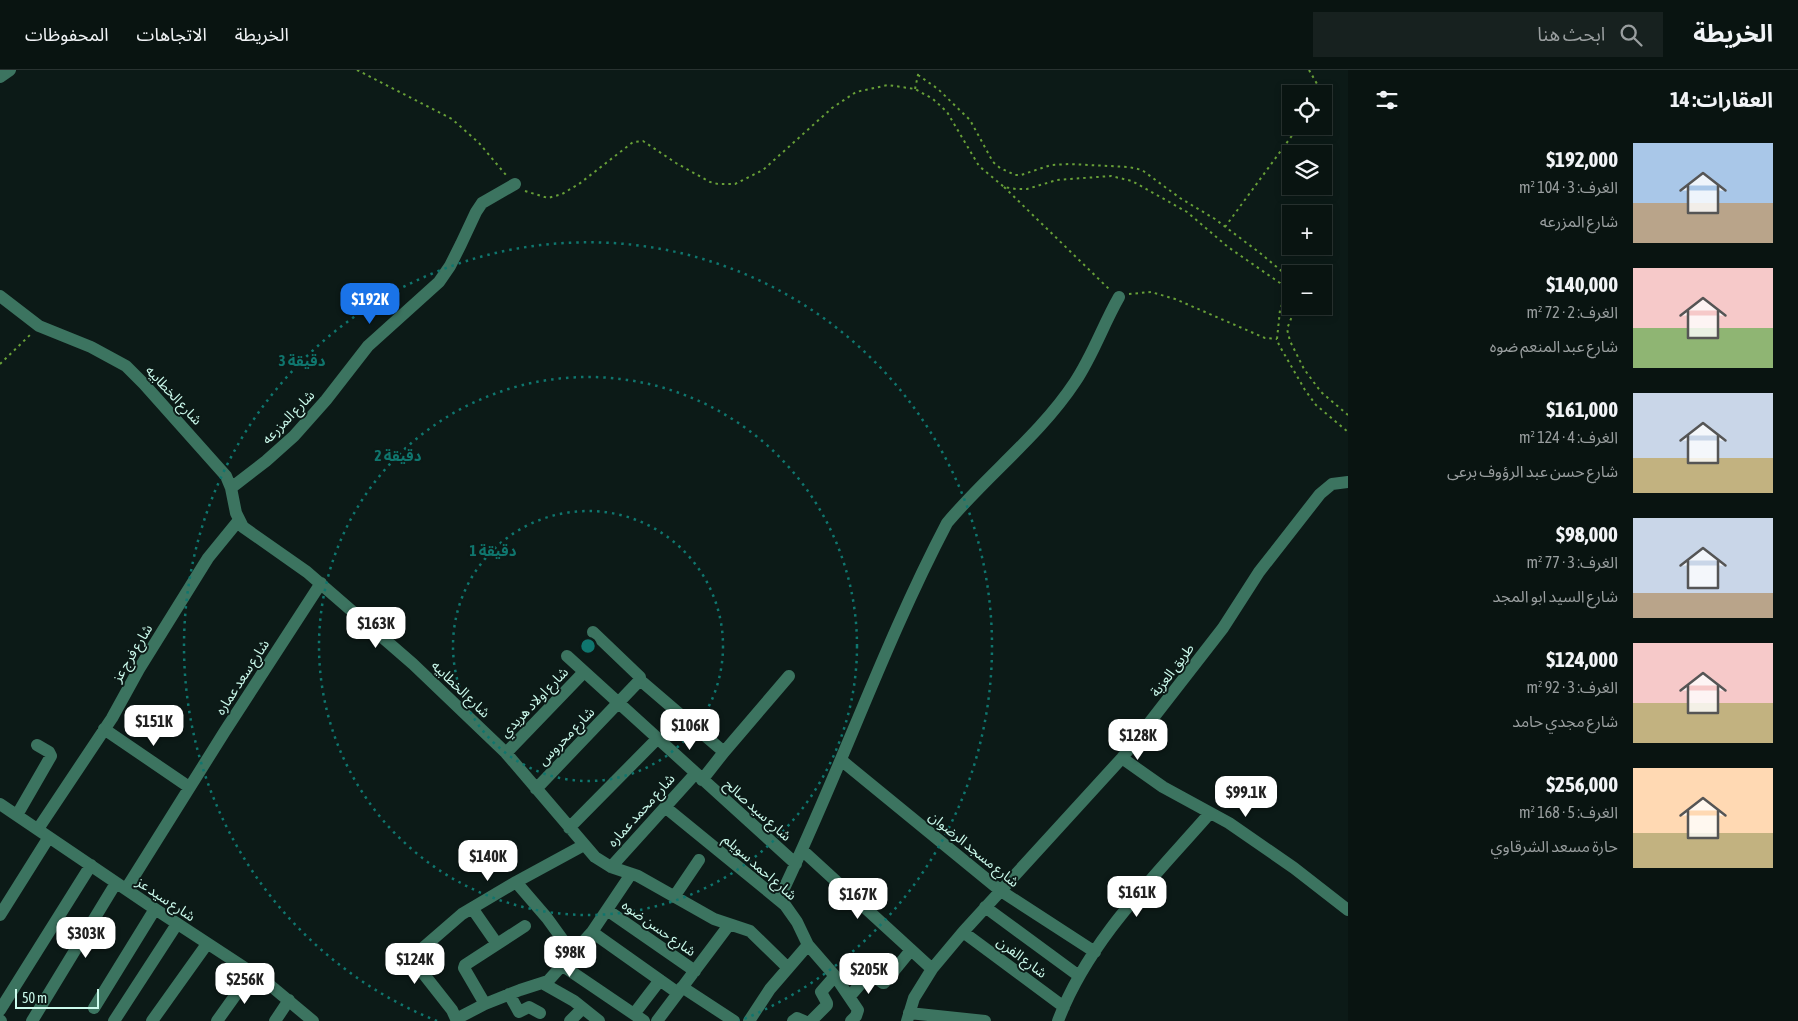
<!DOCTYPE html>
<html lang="ar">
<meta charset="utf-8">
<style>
body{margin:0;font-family:"Asap Condensed","Noto Sans Arabic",sans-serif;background:#17211f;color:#f1f3f6;direction:rtl;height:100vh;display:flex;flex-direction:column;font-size:19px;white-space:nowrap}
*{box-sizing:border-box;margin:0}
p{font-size:16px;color:#999e9f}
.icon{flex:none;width:28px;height:28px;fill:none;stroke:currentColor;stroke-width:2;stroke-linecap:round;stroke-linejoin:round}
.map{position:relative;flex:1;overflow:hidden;direction:ltr}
.details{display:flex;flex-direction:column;background:#091411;width:450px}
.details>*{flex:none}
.controls{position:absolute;left:1282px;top:15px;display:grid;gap:10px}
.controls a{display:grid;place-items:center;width:50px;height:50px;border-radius:0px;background:#091411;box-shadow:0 2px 8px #0003,0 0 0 1px #293331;font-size:25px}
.scale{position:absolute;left:15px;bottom:12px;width:84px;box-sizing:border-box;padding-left:5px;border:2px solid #cbfaec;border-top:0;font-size:14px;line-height:18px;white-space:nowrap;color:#cbfaec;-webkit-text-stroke:4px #0c1a17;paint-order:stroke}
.price{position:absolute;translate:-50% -42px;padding:0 11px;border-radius:10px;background:#fff;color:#222;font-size:16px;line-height:32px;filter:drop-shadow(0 1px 2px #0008)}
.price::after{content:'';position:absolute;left:50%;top:30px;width:15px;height:11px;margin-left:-8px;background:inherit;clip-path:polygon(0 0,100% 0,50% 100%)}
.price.on{background:#1a73e8;color:#fff}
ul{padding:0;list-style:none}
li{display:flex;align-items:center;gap:15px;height:125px;padding:0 25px}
li span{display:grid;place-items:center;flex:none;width:140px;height:100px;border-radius:0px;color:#555}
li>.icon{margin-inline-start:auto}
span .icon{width:60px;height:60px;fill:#fffc;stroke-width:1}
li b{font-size:21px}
h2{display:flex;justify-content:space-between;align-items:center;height:60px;padding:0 25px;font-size:21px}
header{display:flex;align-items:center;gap:30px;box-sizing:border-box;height:70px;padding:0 25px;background:#091411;border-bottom:1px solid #293331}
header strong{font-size:24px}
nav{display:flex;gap:28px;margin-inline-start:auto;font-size:18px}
.search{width:350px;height:45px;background:#17211f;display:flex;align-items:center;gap:12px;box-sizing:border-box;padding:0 18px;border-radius:0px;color:#999e9f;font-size:19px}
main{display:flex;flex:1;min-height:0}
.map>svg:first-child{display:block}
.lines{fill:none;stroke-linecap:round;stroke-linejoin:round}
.path{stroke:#68a038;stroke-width:2;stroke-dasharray:2.5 4;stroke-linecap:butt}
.minor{stroke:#3c7460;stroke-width:12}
.ring{fill:none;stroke:#0f766e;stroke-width:2.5;stroke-dasharray:2.5 5}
.labels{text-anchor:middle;stroke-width:4;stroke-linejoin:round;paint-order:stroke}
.street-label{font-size:14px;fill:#cbfaec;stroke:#0c1a17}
.centre{fill:#0f766e;stroke:#0c1a17;stroke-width:2.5}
.ring-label{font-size:15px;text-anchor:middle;font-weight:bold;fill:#0f766e;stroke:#0c1a17;stroke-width:4;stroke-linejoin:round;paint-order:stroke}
</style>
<header>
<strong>الخريطة</strong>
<div class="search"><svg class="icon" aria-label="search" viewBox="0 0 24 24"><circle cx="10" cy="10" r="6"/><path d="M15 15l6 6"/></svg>ابحث هنا</div>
<nav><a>الخريطة</a><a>الاتجاهات</a><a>المحفوظات</a></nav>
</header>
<main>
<section class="details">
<h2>العقارات: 14<svg class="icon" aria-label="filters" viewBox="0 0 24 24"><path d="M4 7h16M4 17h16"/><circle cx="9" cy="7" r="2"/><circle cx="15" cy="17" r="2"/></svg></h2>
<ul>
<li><span style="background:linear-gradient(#a9c7e8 60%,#b9a48a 0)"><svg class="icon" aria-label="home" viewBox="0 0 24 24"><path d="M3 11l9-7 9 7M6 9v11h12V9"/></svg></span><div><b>$192,000</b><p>الغرف: 3 · 104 m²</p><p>شارع المزرعه</p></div></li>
<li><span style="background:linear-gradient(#f6c9c9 60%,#8fb573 0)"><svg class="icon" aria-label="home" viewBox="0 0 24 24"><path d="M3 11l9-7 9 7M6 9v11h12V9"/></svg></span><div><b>$140,000</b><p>الغرف: 2 · 72 m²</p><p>شارع عبد المنعم ضوه</p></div></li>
<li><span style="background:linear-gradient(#c9d6e8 65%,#c2b280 0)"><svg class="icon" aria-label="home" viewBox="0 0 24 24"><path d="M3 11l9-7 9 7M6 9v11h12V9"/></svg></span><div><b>$161,000</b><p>الغرف: 4 · 124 m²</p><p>شارع حسن عبد الرؤوف برعى</p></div></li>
<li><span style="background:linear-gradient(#c9d6e8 75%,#b9a48a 0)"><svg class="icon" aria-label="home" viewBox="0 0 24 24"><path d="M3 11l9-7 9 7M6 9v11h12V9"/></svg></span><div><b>$98,000</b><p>الغرف: 3 · 77 m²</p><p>شارع السيد ابو المجد</p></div></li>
<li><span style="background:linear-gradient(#f6c9c9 60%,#c2b280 0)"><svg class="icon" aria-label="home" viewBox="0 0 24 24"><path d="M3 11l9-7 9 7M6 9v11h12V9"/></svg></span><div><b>$124,000</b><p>الغرف: 3 · 92 m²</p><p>شارع مجدي حامد</p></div></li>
<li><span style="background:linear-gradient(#ffd9b3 65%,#c2b280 0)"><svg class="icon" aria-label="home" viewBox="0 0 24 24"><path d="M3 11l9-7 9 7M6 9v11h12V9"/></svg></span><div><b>$256,000</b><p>الغرف: 5 · 168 m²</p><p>حارة مسعد الشرقاوي</p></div></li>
</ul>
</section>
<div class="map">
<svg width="1348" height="951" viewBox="0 0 1348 951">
<rect width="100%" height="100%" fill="#0c1a17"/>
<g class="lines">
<!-- path -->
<path class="path" d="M357,0L452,49L479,73L506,105
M1309,0L1320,19V24
M918,5L938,19L970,50L993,92L1000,98L1015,105H1021L1051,95L1069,94L1129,97L1142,100L1180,128L1215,149L1260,183L1291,209
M915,19L919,0
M1004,117L1110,220
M525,121L548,128L562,124L579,114L633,72L643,71L676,93L710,112L718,114H735L763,100L832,38L856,22L888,15L915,19L933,29L947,42L979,96L1004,117L1016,119H1027L1057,110L1111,106L1132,111L1187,142L1228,177L1280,213L1284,219L1286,224L1280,240L1277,269L1279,275L1305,320L1316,335L1348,362
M1225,157L1299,56
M1129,224L1151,222L1175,229L1265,268L1277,269
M1296,236L1287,259L1290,271L1304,299L1321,322L1348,345
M0,294L31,264"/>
<!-- minor -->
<path class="minor" d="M0,7L10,0
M0,226L39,256L91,277L126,296L144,314L226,406L231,418L236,443L243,457L307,502L413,594L506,683L595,787L611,797L638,806L714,849L750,861L788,898
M231,418L266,391L294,366L326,330L368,276L439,212L450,196L461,174L476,142L482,133L515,114
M567,586L796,794
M640,610L724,682
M104,659L189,717
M506,683L584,602
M1122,688L1163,717L1229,753L1294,798L1348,840
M841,690L1001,821L1095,882
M702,710L724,682L789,606
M536,719L640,610V607L593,562
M0,734L155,839L265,911L313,951
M665,737L785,835L797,852L808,875L835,906L858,940L856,946L851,951
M17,745L51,686L49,682L37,675
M569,758L657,669
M38,759L112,648L139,599L208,488L239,450
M802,780L932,899
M611,797L695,704
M516,812L547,848L573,884
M126,819L225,661L321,513
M674,827L699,790
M779,829C839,705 883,575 947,453C988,404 1040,365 1075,312C1093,285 1103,255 1119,227
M985,837L1079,906
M472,838L497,874
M607,840L695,901
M0,845L49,767
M592,862L678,923
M963,862L1064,937
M563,896L644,951
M544,914L574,931L599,951
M682,917L734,951
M509,924L519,942L529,937L540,943
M850,926L870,903L883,913H884L911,880
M485,934L464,898L465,895L525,856
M94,938L155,839
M0,940L91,795
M909,943L985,951
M634,944L660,910
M456,949L485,934L520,920L548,911L592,862L631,804
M0,950L1,951
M32,951L116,813
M114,951L177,854
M152,951L207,874
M217,951L252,902
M275,951L289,930
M457,951L452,940L415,893L414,889L417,883L462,844L516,812L584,775
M570,951L583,938
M657,951L729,855
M749,951L770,919L808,875
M793,951L797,948L804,951
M811,951L827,935V933L821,922L835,906
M907,951L914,928L932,899L963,862L1122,688L1223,558L1259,502L1320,424L1332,414L1348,412
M1058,951C1088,871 1155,806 1210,743"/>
</g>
<!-- distance rings -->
<g class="ring">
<circle cx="588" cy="576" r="135"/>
<circle cx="588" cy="576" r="269"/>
<path d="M437 951A404 404 0 1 1 739 951"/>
</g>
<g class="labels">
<!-- street labels -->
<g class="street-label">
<text transform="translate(174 325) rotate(47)" y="5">شارع الخطابيه</text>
<text transform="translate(288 347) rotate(-46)" y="5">شارع المزرعه</text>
<text transform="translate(132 583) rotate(-59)" y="5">شارع فرج عز</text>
<text transform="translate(1172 600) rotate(-53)" y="5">طريق العزبة</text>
<text transform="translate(242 607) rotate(-57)" y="5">شارع سعد عماره</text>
<text transform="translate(461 619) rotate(44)" y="5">شارع الخطابيه</text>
<text transform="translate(534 632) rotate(-46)" y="5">شارع اولاد هريدي</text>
<text transform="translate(566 666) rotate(-46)" y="5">شارع محروس</text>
<text transform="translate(641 740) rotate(-48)" y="5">شارع محمد عماره</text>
<text transform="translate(758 740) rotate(42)" y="5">شارع سيد صالح</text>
<text transform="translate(974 779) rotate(39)" y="5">شارع مسجد الرضوان</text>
<text transform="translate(760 797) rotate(41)" y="5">شارع احمد سويلم</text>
<text transform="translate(166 829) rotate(34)" y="5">شارع سيد عز</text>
<text transform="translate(659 858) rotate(35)" y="5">شارع حسن ضوه</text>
<text transform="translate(1022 887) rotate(37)" y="5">شارع الفرن</text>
</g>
</g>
<circle cx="588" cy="576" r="8" class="centre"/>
<g class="ring-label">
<text x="302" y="296">3 دقيقة</text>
<text x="398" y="391">2 دقيقة</text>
<text x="493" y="486">1 دقيقة</text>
</g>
</svg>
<div class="controls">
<a><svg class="icon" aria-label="locate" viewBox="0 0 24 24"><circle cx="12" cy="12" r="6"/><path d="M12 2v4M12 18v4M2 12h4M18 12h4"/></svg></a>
<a><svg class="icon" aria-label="layers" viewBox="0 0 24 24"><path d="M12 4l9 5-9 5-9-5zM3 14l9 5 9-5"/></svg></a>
<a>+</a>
<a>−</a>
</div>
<div class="scale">50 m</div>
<b class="price on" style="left:370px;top:255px">$192K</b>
<b class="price" style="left:376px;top:579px">$163K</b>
<b class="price" style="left:154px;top:677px">$151K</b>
<b class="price" style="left:690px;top:681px">$106K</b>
<b class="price" style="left:1138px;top:691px">$128K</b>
<b class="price" style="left:1246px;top:748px">$99.1K</b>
<b class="price" style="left:488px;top:812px">$140K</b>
<b class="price" style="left:1137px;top:848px">$161K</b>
<b class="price" style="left:858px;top:850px">$167K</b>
<b class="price" style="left:86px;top:889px">$303K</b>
<b class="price" style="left:570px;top:908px">$98K</b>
<b class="price" style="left:415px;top:915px">$124K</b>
<b class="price" style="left:869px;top:925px">$205K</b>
<b class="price" style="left:245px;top:935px">$256K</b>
</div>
</main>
